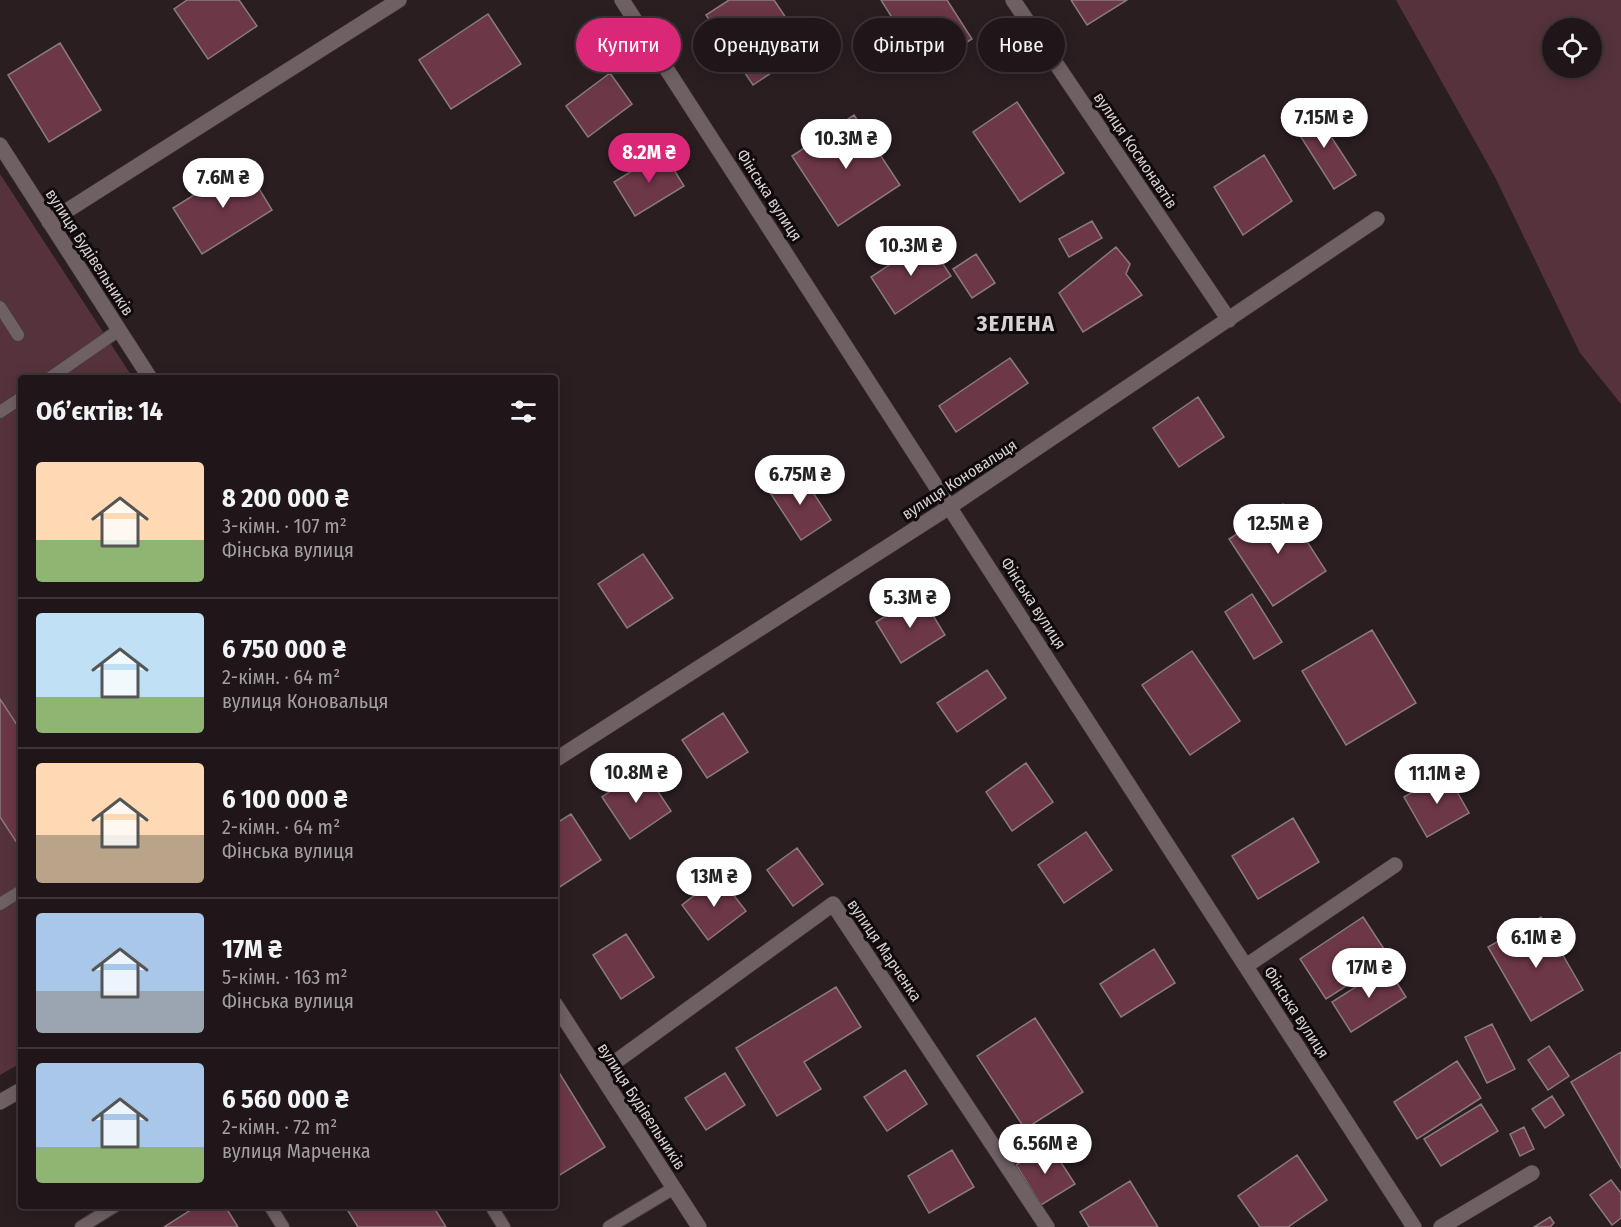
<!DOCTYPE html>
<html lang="uk">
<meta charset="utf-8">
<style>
body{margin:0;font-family:"Fira Sans Condensed",sans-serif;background:#2d2326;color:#f1f3f6;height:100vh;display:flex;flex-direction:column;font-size:22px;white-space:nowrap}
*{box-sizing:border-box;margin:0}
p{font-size:20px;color:#a29fa2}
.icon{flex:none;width:33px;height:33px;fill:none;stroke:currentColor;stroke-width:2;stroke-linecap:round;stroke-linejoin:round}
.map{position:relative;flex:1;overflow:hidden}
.sheet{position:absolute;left:18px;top:375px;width:540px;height:834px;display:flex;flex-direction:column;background:#201619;border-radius:6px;box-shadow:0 3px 15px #0003,0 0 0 2px #3d3538}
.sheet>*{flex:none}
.banner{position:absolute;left:576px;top:18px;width:570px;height:54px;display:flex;gap:12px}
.controls{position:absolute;left:1542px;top:18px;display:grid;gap:12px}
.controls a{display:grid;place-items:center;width:60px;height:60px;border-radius:50%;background:#201619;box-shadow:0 3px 15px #0003,0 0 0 2px #3d3538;font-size:30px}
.price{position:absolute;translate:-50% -51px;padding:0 14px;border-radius:21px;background:#fff;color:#222;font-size:20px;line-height:39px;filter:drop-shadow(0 2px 3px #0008)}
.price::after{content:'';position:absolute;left:50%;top:36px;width:18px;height:14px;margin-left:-9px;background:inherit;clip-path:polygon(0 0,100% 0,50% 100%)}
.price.active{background:#db2777;color:#fff}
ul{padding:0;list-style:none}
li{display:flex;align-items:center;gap:18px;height:150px;padding:0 18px}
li+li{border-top:2px solid #3d3538}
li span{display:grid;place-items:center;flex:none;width:168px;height:120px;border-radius:6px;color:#555}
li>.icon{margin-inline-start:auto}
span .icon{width:72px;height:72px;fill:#fffc;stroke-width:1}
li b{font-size:26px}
h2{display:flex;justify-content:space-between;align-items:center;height:72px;padding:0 18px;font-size:26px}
.pill{padding:0 21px;border-radius:27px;background:#201619;box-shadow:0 3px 15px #0003,0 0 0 2px #3d3538;font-size:21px;line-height:54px}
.pill.active{background:#db2777;color:#fff}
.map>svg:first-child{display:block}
.green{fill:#56333c;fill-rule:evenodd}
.building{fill:#6c3746;stroke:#897a7d;stroke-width:1.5}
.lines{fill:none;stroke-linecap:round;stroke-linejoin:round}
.service-casing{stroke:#463c3e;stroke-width:14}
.minor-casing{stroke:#463c3e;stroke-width:16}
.service{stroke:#6f6064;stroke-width:12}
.minor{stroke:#6f6064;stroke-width:15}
.labels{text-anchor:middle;stroke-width:6;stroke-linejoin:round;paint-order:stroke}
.street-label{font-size:16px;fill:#d8d0d1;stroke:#0f0a0b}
.district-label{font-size:22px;font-weight:bold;letter-spacing:1.5px;fill:#d8d0d1;stroke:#0f0a0b}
</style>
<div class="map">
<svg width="1621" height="1227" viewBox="0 0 1621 1227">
<rect width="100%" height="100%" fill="#2a1e21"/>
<!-- green -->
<path class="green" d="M1396,0H1621V404L1580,353L1495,177ZM1552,28H1592V68H1552Z
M0,174L133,378H21V1063L0,1075Z"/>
<!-- building -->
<path class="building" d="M187,0H239L257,26L208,59L174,9Z
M729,0H774L807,49L753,85L706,15Z
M881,0H947L972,39L924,69Z
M1071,0H1127L1087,25Z
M488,14L521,64L451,109L419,60Z
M60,43L101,110L49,142L8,75Z
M610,73L632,104L588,137L566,106Z
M1017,102L1064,173L1020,202L973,132Z
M1313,109L1356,175L1334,189L1292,123Z
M854,115L900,185L838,226L792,156Z
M663,152L684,186L635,216L614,182Z
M1264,155L1292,201L1243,235L1214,187Z
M244,164L272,210L202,254L173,208Z
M1092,221L1102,238L1069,257L1059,239Z
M927,240L951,276L895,314L871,277Z
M1116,247L1130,264L1126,274L1142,295L1083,332L1059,293Z
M976,254L995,283L972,298L953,269Z
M1010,358L1028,383L956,432L939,406Z
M1198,397L1224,437L1179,467L1153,428Z
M799,471L831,520L801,540L769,491Z
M1283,504L1326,571L1273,606L1229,539Z
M643,554L673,598L627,628L598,584Z
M920,594L945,635L901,663L876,622Z
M1252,594L1282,642L1254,659L1225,612Z
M1372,630L1416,703L1346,745L1302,671Z
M1192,651L1240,721L1190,755L1142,685Z
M987,670L1006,698L957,732L937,703Z
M0,699L21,731V849L0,817Z
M723,713L748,752L707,778L682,740Z
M1026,763L1053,802L1012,831L986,792Z
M643,769L671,811L630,839L602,797Z
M1446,772L1469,813L1427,837L1404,797Z
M571,814L601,860L555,890V824Z
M1293,818L1319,862L1258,899L1232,856Z
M1086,832L1112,870L1064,903L1038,865Z
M797,848L823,884L793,906L767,870Z
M719,876L746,911L708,940L682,905Z
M1363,917L1390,958L1326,999L1300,959Z
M1541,917L1583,990L1531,1021L1488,947Z
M626,934L654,977L621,999L593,955Z
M1154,949L1175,983L1121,1017L1100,984Z
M1387,967L1406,997L1351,1032L1332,1002Z
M836,987L861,1027L804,1062L821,1089L777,1116L736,1048Z
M1035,1018L1083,1092L1025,1129L977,1056Z
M1492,1024L1515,1069L1487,1083L1465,1037Z
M1549,1046L1569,1076L1548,1090L1528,1060Z
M1621,1052V1168L1571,1082Z
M1457,1061L1481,1098L1417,1139L1394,1102Z
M555,1066L605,1147L555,1178Z
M905,1070L927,1104L887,1131L864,1097Z
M725,1073L745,1105L706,1130L685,1098Z
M1552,1096L1564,1115L1545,1128L1532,1109Z
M1481,1104L1498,1131L1441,1166L1424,1139Z
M1524,1127L1534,1149L1520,1156L1510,1134Z
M1049,1144L1075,1184L1041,1205L1016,1165Z
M952,1150L974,1187L929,1213L908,1176Z
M1297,1155L1327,1200L1288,1227H1260L1238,1196Z
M1611,1180L1621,1193V1218L1612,1225L1590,1195Z
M1130,1181L1158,1227H1089L1080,1212Z
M197,1206H225L238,1227H164Z
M345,1206H433L446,1227H358Z
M1550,1217L1554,1223L1550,1227H1534Z"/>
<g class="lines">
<!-- service casing -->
<g class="service-casing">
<path id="service" d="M0,307L18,335
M50,378L119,330
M0,412L21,398
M0,904L21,891
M270,1206L283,1227
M491,1206L504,1227
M81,1227L115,1206
M609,1227L674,1188"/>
</g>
<!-- minor casing -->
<g class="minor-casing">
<path id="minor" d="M622,0L1414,1227
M1013,0L1229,320
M0,145L150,378
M49,222L399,0
M555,760L951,506L1377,219
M1246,966L1395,865
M555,1004L699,1227
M600,1073L833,904L1047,1227
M0,1102L21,1090
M1441,1227L1532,1173"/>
</g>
<!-- service -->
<use href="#service" class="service"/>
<!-- minor -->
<use href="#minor" class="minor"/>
</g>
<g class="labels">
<!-- street labels -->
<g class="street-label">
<text transform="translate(1136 150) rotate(56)" y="6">вулиця Космонавтів</text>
<text transform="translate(770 195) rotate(57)" y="6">Фінська вулиця</text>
<text transform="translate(90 252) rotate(57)" y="6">вулиця Будівельників</text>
<text transform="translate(959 479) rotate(-33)" y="6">вулиця Коновальця</text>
<text transform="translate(1034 603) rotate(57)" y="6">Фінська вулиця</text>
<text transform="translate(885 950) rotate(56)" y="6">вулиця Марченка</text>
<text transform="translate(1297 1012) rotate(57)" y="6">Фінська вулиця</text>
<text transform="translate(642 1106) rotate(57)" y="6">вулиця Будівельників</text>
</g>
<!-- district labels -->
<g class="district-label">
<text x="1016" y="331">ЗЕЛЕНА</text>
</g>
</g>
</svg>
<div class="controls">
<a><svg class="icon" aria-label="locate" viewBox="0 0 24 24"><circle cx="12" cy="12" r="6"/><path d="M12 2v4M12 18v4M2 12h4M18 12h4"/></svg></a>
</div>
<b class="price" style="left:1324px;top:149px">7.15M ₴</b>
<b class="price" style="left:846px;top:170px">10.3M ₴</b>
<b class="price active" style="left:649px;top:184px">8.2M ₴</b>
<b class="price" style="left:223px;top:209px">7.6M ₴</b>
<b class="price" style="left:911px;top:277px">10.3M ₴</b>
<b class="price" style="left:800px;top:506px">6.75M ₴</b>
<b class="price" style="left:1278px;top:555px">12.5M ₴</b>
<b class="price" style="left:910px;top:629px">5.3M ₴</b>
<b class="price" style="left:636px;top:804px">10.8M ₴</b>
<b class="price" style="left:1437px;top:805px">11.1M ₴</b>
<b class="price" style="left:714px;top:908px">13M ₴</b>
<b class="price" style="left:1536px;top:969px">6.1M ₴</b>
<b class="price" style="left:1369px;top:999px">17M ₴</b>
<b class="price" style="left:1045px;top:1175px">6.56M ₴</b>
<div class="banner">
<a class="pill active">Купити</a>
<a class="pill">Орендувати</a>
<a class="pill">Фільтри</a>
<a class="pill">Нове</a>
</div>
<section class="sheet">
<h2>Об’єктів: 14<svg class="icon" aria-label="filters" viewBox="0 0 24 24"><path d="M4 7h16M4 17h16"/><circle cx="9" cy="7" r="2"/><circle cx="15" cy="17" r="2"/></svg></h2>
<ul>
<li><span style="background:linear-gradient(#ffd9b3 65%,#8fb573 0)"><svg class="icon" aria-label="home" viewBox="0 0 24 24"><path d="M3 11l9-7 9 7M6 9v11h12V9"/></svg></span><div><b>8 200 000 ₴</b><p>3-кімн. · 107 m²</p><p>Фінська вулиця</p></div></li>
<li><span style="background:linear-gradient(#bfe0f5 70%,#8fb573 0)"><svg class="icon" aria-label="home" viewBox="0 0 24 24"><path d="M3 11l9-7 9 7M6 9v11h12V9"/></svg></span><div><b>6 750 000 ₴</b><p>2-кімн. · 64 m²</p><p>вулиця Коновальця</p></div></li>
<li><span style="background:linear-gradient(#ffd9b3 60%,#b9a48a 0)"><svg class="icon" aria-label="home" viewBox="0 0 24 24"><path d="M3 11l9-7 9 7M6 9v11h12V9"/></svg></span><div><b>6 100 000 ₴</b><p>2-кімн. · 64 m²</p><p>Фінська вулиця</p></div></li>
<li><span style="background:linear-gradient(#a9c7e8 65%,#9aa5b1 0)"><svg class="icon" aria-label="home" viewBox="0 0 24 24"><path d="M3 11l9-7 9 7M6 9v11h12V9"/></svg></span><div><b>17M ₴</b><p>5-кімн. · 163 m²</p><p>Фінська вулиця</p></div></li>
<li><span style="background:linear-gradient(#a9c7e8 70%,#8fb573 0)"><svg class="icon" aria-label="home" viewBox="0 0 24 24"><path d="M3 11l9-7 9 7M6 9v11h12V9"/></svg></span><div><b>6 560 000 ₴</b><p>2-кімн. · 72 m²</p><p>вулиця Марченка</p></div></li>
</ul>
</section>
</div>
